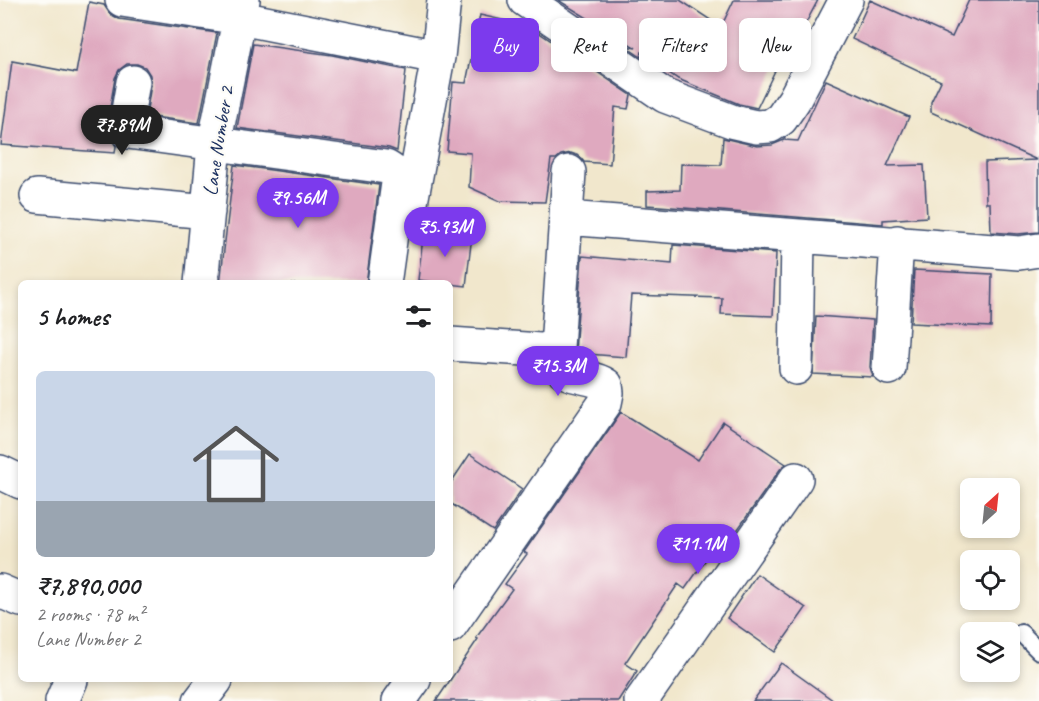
<!DOCTYPE html>
<meta charset="utf-8">
<style>
body{margin:0;font-family:Caveat,sans-serif;background:#f2f2f2;color:#202124;height:100vh;display:flex;flex-direction:column;font-size:22px;white-space:nowrap}
*{box-sizing:border-box;margin:0}
p{font-size:20px;color:#757577}
.icon{flex:none;width:33px;height:33px;fill:none;stroke:currentColor;stroke-width:2;stroke-linecap:round;stroke-linejoin:round}
.map{position:relative;flex:1;overflow:hidden}
.side{position:absolute;left:18px;top:280px;width:435px;height:402px;display:flex;flex-direction:column;background:#fff;border-radius:9px;box-shadow:0 3px 9px #0003}
.side>*{flex:none}
.guide{position:absolute;left:471px;top:18px;width:477px;height:54px;display:flex;gap:12px}
.needle{width:39px;rotate:27deg}
.fabs{position:absolute;left:960px;top:478px;display:grid;gap:12px}
.fabs a{display:grid;place-items:center;width:60px;height:60px;border-radius:9px;background:#fff;box-shadow:0 3px 9px #0003;font-size:30px}
.price{position:absolute;translate:-50% -51px;padding:0 14px;border-radius:21px;background:#7c3aed;color:#fff;font-size:20px;line-height:39px;filter:drop-shadow(0 2px 3px #0008)}
.price::after{content:'';position:absolute;left:50%;top:36px;width:18px;height:14px;margin-left:-9px;background:inherit;clip-path:polygon(0 0,100% 0,50% 100%)}
.price.selected{background:#222;color:#fff}
ul{padding:0;list-style:none}
li{display:grid;align-content:center;gap:12px;height:318px;padding:0 18px}
li+li{border-top:2px solid #e0e0e0}
li span{display:grid;place-items:center;height:186px;border-radius:9px;color:#555}
li>.icon{margin-inline-start:auto}
span .icon{width:108px;height:108px;fill:#fffc;stroke-width:1}
li b{font-size:26px}
h2{display:flex;justify-content:space-between;align-items:center;height:72px;padding:0 18px;font-size:26px}
.chip{padding:0 21px;border-radius:9px;background:#fff;box-shadow:0 3px 9px #0003;font-size:21px;line-height:54px}
.chip.selected{background:#7c3aed;color:#fff}
.map>svg:first-child{display:block}
.building{fill:#dfa9bf}
.lines{fill:none;stroke-linecap:round;stroke-linejoin:round}
.lane-casing{stroke:#3b4b6e;stroke-width:20}
.street-casing{stroke:#3b4b6e;stroke-width:36}
.lane{stroke:#fff;stroke-width:16}
.street{stroke:#fff;stroke-width:33}
.labels{text-anchor:middle;stroke-width:4.5;stroke-linejoin:round;paint-order:stroke}
.street-label{font-size:21px;fill:#1b2f5e;stroke:#fdfcf7}
</style>
<div class="map">
<svg width="1039" height="701" viewBox="0 0 1039 701">
<rect width="100%" height="100%" fill="#fdfcf7"/>
<filter id="ink" filterUnits="userSpaceOnUse"><feTurbulence type="fractalNoise" baseFrequency=".0167" numOctaves="2"/><feDisplacementMap in="SourceGraphic" scale="12" xChannelSelector="R" yChannelSelector="G"/><feConvolveMatrix kernelMatrix="1 2 1 2 8 2 1 2 1" color-interpolation-filters="sRGB"/></filter>
<filter id="wash" filterUnits="userSpaceOnUse"><feTurbulence type="fractalNoise" baseFrequency=".008" numOctaves="4" result="noise"/><feDisplacementMap in="SourceGraphic" scale="24" xChannelSelector="R" yChannelSelector="G"/><feGaussianBlur stdDeviation="1.35" result="paint"/><feColorMatrix in="noise" values="0 0 0 0 0 0 0 0 0 0 0 0 0 0 0 0 0 1.4 0 .05"/><feComposite in="paint" operator="in"/></filter>
<g filter="url(#wash)">
<rect width="100%" height="100%" fill="#f1e7cc"/>
<g id="blocks">
<!-- building -->
<path class="building" d="M558,0H680L721,27L734,0H818L789,55L784,52L757,108L739,104L678,79L653,62L654,59L642,52L641,57L625,46L636,48Z
M870,0L952,37L969,0H1039V232L1018,234L991,232L990,203H986L985,162L1037,160L931,112V102L941,81L852,39Z
M89,2L104,5L110,14L119,19L217,33L199,123L146,116L151,85L150,75L145,67L137,64H127L119,70L115,78L107,125V133L116,146L115,153L1,145L12,61L76,73Z
M480,15L529,26L631,95L628,109L615,107L610,164L584,162L579,156L571,153L561,155L556,159H551L545,202L500,201L469,187L471,153L447,151L453,82L466,83Z
M253,44L332,55L406,70L397,151L389,148L237,128Z
M826,80L909,117L887,166L924,165L927,217L883,220V224L647,205V191L680,190L681,164L721,165L723,138L757,146L772,145L784,140L798,141Z
M234,165L379,185L366,284H220Z
M424,229L472,235L466,286L418,280Z
M673,245L776,253L773,316L721,314L722,298L631,295L626,357L575,353L582,256L672,264Z
M914,270L992,274L991,327L911,323Z
M816,316L873,320L870,367L873,377L813,374Z
M621,412L698,460L723,422L786,464L781,468L721,553L714,548L685,589L678,584L625,663L637,671L618,701H436L478,639L476,638L512,589L505,584L527,554L524,552Z
M470,454L522,489L493,531L450,503V484Z
M757,574L806,608L775,652L727,618Z
M781,663L834,701H753Z"/>
</g>
</g>
<g filter="url(#ink)">
<use href="#blocks" fill-opacity="0" stroke="#3b4b6e" stroke-width="1.5"/>
<g class="lines">
<!-- lane casing -->
<g class="lane-casing">
<path id="lane" d="M1021,633L1039,651"/>
</g>
<!-- street casing -->
<g class="street-casing">
<path id="street" d="M122,0L240,18L438,57
M525,0L665,96L734,122L756,127L770,126L781,119L794,100L846,0
M133,82L125,128L128,132L386,167C393,171 398,174 398,183L384,284
M37,196L208,212
M410,208L438,57L444,0
M566,218L1019,253L1039,250
M201,284L214,145L243,0
M450,344L555,351
M796,368L798,236
M889,368L897,242
M0,472L21,482
M0,591L21,600
M450,626L605,403L607,393L606,385C590,374 565,380 556,362L569,172
M62,701L71,680
M200,701L216,680
M399,701L414,680
M641,701L796,479"/>
</g>
<!-- lane -->
<use href="#lane" class="lane"/>
<!-- street -->
<use href="#street" class="street"/>
</g>
</g>
<g class="labels">
<!-- street labels -->
<g class="street-label">
<text transform="translate(218 141) rotate(-81)" y="7">Lane Number 2</text>
</g>
</g>
</svg>
<div class="fabs">
<a><svg class="needle" viewBox="-14 -14 28 28"><path d="M0-13l5 13h-10z" fill="#e53935"/><path d="M0 13l5-13h-10z" fill="#757577"/></svg></a>
<a><svg class="icon" aria-label="locate" viewBox="0 0 24 24"><circle cx="12" cy="12" r="6"/><path d="M12 2v4M12 18v4M2 12h4M18 12h4"/></svg></a>
<a><svg class="icon" aria-label="layers" viewBox="0 0 24 24"><path d="M12 4l9 5-9 5-9-5zM3 14l9 5 9-5"/></svg></a>
</div>
<b class="price selected" style="left:122px;top:156px">₹7.89M</b>
<b class="price" style="left:298px;top:229px">₹9.56M</b>
<b class="price" style="left:445px;top:258px">₹5.93M</b>
<b class="price" style="left:558px;top:397px">₹15.3M</b>
<b class="price" style="left:698px;top:575px">₹11.1M</b>
<div class="guide">
<a class="chip selected">Buy</a>
<a class="chip">Rent</a>
<a class="chip">Filters</a>
<a class="chip">New</a>
</div>
<section class="side">
<h2>5 homes<svg class="icon" aria-label="filters" viewBox="0 0 24 24"><path d="M4 7h16M4 17h16"/><circle cx="9" cy="7" r="2"/><circle cx="15" cy="17" r="2"/></svg></h2>
<ul>
<li><span style="background:linear-gradient(#c9d6e8 70%,#9aa5b1 0)"><svg class="icon" aria-label="home" viewBox="0 0 24 24"><path d="M3 11l9-7 9 7M6 9v11h12V9"/></svg></span><div><b>₹7,890,000</b><p>2 rooms · 78 m²</p><p>Lane Number 2</p></div></li>
</ul>
</section>
</div>
